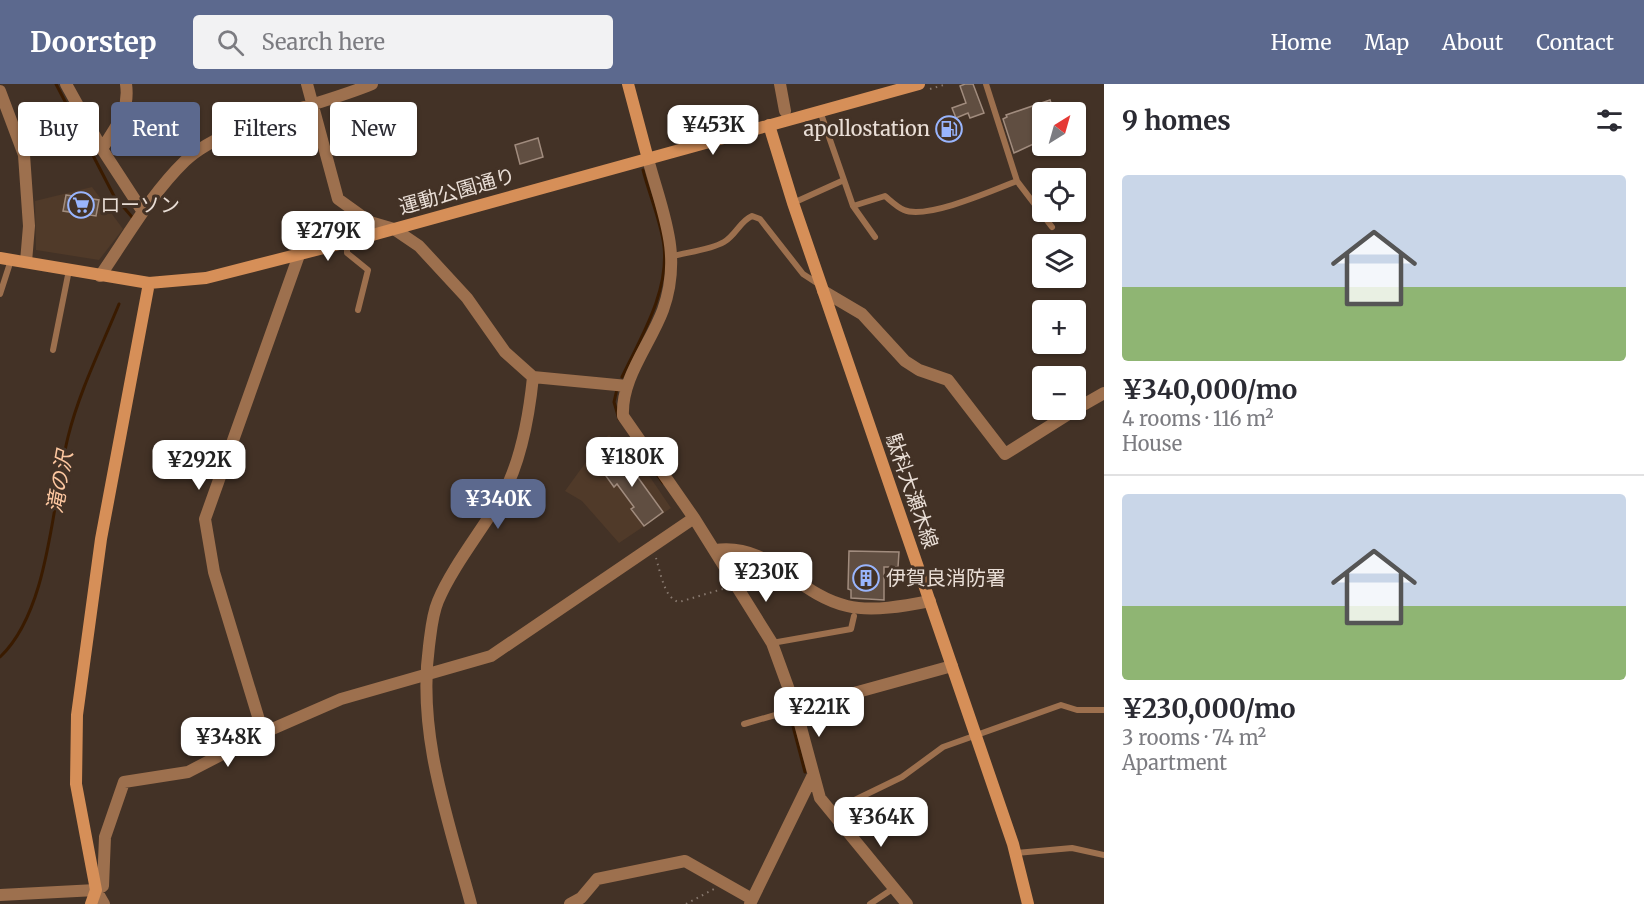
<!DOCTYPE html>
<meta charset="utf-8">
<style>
body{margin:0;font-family:Merriweather,"Noto Sans JP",serif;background:#f2f2f3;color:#2b2b33;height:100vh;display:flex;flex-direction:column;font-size:22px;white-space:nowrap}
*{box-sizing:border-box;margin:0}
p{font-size:20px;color:#7c7c81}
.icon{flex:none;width:33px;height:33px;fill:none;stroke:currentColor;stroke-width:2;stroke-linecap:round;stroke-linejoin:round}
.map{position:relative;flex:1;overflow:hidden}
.side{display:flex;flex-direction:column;background:#fff;width:540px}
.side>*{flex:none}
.hud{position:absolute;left:18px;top:18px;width:570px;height:54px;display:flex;gap:12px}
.needle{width:39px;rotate:37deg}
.tools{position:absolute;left:1032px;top:18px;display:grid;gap:12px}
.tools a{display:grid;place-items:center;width:54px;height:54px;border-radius:6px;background:#fff;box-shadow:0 2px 4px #0004;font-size:30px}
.price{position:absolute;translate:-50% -51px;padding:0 14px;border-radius:12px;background:#fff;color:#222;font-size:20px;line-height:39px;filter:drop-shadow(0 2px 3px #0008)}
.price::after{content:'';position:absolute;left:50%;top:36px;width:18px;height:14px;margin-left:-9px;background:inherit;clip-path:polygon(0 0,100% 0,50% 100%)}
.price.selected{background:#5c698e;color:#fff}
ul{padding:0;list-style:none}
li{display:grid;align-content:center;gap:12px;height:318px;padding:0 18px}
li+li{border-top:2px solid #e1e1e2}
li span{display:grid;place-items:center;height:186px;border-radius:6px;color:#555}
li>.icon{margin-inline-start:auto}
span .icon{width:108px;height:108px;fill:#fffc;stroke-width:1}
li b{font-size:26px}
h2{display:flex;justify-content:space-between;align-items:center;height:72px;padding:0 18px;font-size:26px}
.chip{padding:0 21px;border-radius:6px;background:#fff;box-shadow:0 2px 4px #0004;font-size:21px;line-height:54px}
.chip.selected{background:#5c698e;color:#fff}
header{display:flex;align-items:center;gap:36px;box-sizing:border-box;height:84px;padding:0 30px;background:#5c698e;color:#fff}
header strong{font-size:28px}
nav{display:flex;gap:33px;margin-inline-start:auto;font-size:21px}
.search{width:420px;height:54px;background:#f2f2f3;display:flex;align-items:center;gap:15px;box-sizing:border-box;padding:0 21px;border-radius:6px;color:#7c7c81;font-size:22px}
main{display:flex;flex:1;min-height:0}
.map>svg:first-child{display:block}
.built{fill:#503a29}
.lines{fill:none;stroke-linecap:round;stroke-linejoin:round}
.stream{stroke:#3a1b00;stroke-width:3}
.building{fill:#604e41;stroke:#a18c7e;stroke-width:1.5}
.path{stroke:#88796f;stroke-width:2;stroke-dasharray:1.5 4.5;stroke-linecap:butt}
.lane{stroke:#9d704e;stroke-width:6}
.street{stroke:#9d704e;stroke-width:12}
.secondary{stroke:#d68f58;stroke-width:12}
.labels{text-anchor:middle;stroke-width:6;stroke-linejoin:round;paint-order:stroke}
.poi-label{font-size:20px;fill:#e9ded6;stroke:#433226;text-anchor:start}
.street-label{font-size:20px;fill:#e9ded6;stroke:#433226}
.water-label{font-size:21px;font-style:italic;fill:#fdc7a0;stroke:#433226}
</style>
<header>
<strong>Doorstep</strong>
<div class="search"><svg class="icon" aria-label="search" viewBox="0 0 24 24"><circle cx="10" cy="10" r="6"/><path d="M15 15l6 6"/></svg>Search here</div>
<nav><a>Home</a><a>Map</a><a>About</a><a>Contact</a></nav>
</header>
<main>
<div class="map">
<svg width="1104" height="820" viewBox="0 0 1104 820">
<rect width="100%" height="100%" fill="#433226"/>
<!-- built -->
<path class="built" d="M92,103L123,145L99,176L36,166L35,117Z
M609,351L630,371H635L671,424L619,459L582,417L565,407L586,378L585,370Z"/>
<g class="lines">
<!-- stream -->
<path class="stream" d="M56,0L114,112L132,133
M622,293C641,253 669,208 664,162C661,137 649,110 643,86
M617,305L614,318L619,335
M634,358L663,399
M0,573C50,526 52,417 68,353C79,308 101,264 119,220
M784,608L805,688"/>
</g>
<!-- building -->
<path class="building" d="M965,0H973L984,29L970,34L968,29L956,34L952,24L966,19L960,2Z
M1050,16L1054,28H1042V56L1014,69L1003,35L1007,33L1006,31Z
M538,54L543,73L520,80L515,61Z
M66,111L99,116L96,132L63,127Z
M612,365L623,380L626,377L663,428L644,442L631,425L634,423L617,400L614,403L606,392L612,388L601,373Z
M849,467L899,468L898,483H884V516L851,514V506L848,505Z"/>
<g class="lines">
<!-- path -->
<path class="path" d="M930,5L947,0
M656,474C660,486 664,515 679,518L726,504
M686,820L714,805"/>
<!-- lane -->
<path class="lane" d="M986,0L1017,97
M820,27L853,122L885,112C891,117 897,123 904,126C926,136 994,106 1017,97L1052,143
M793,119L844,96
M853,122L875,153
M347,159V169L368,186L358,226
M673,172C688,168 710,166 724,158C736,151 740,137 752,132L760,135L803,190L820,201
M0,210L11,176
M53,266L69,186
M772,559L851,545L854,532
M744,640L796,625
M832,727L902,693L943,663L1061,621L1077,626H1104
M1016,769L1072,764L1104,771
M870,820L894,804"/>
<!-- street -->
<path class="street" d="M66,0L102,65L143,128
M307,0L338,115L370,138L394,145L419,162L467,214L505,268L533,293L627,302
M780,0L785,27
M0,7L24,71L29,142L26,178
M102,65C116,42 130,27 126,0
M648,75C662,128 683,170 663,226C650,261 621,294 623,332L694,434L772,559L796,625L820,714L907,820
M100,192C127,153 151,110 185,77C223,40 321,22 372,0
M823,207L862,230L905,277L919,286L948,296L1005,370L1075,326
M1076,325L1104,309
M715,466C771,458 795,510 847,522C872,528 905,522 930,517
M796,625L952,582
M263,649L214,488L205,435L299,171
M96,806L104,820
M0,811L96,806L103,802L105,753L124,698L188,688L263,649L341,615L491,572L694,434
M471,820C448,735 417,650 429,562C431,547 432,531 438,517C452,483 483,445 502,412C521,378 529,332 533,293
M570,820L581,814L597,795L685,777L752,815
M750,820L813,691"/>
<!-- secondary -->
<path class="secondary" d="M628,0L648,75
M769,41L793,119L1013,760L1028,820
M0,174L149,199L206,194L347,158L919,0
M91,820L96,806L76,700L77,631L101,455L149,199"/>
</g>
<!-- icons -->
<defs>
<g id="fuel-ring" transform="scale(1.35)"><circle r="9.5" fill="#433226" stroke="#99b5fd" stroke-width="1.5"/><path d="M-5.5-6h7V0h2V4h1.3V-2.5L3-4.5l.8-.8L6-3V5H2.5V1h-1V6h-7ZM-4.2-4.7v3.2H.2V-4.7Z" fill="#99b5fd"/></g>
<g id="supermarket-ring" transform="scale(1.35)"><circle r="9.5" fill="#433226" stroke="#99b5fd" stroke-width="1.5"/><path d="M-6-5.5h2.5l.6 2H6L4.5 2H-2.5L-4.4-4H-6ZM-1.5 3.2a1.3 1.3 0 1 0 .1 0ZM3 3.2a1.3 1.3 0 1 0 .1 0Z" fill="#99b5fd"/></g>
<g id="building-ring" transform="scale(1.35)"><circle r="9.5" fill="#433226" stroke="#99b5fd" stroke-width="1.5"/><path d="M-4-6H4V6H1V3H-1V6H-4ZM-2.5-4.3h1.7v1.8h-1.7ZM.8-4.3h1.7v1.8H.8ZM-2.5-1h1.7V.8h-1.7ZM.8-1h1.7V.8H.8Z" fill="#99b5fd"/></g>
</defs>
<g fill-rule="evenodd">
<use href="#fuel-ring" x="949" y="45"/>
<use href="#supermarket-ring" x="81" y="121"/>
<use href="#building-ring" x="866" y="494"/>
</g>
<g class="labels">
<!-- poi labels -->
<g class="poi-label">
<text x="930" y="52" text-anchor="end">apollostation</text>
<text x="100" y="128">ローソン</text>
<text x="886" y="501">伊賀良消防署</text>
</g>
<!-- street labels -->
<g class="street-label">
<text transform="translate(457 107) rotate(-16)" y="7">運動公園通り</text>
<text transform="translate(912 407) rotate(71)" y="7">駄科大瀬木線</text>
</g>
<!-- water labels -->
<g class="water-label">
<text transform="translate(60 398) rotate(-80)" y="7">滝の沢</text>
</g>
</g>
</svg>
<div class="tools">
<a><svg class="needle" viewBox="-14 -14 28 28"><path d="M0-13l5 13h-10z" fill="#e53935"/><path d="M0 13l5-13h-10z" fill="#7c7c81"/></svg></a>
<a><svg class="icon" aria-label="locate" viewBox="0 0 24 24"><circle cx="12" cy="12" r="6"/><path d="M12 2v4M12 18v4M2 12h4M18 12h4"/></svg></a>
<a><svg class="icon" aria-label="layers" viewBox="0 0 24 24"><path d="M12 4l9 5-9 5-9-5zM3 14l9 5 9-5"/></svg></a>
<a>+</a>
<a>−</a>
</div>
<b class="price" style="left:713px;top:72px">¥453K</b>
<b class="price" style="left:328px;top:178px">¥279K</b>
<b class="price" style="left:632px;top:404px">¥180K</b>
<b class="price" style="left:199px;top:407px">¥292K</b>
<b class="price selected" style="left:498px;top:446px">¥340K</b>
<b class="price" style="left:766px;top:519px">¥230K</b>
<b class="price" style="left:819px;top:654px">¥221K</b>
<b class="price" style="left:228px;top:684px">¥348K</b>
<b class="price" style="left:881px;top:764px">¥364K</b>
<div class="hud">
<a class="chip">Buy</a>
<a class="chip selected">Rent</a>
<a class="chip">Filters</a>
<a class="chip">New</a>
</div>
</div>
<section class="side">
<h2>9 homes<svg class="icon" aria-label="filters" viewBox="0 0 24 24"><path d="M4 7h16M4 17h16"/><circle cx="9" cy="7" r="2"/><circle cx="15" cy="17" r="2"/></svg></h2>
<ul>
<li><span style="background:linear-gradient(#c9d6e8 60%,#8fb573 0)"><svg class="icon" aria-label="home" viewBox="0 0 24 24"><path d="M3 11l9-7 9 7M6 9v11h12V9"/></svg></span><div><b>¥340,000/mo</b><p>4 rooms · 116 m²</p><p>House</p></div></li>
<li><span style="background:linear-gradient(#c9d6e8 60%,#8fb573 0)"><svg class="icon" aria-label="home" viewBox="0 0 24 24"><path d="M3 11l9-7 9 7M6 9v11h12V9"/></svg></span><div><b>¥230,000/mo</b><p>3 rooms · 74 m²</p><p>Apartment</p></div></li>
</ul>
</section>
</main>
